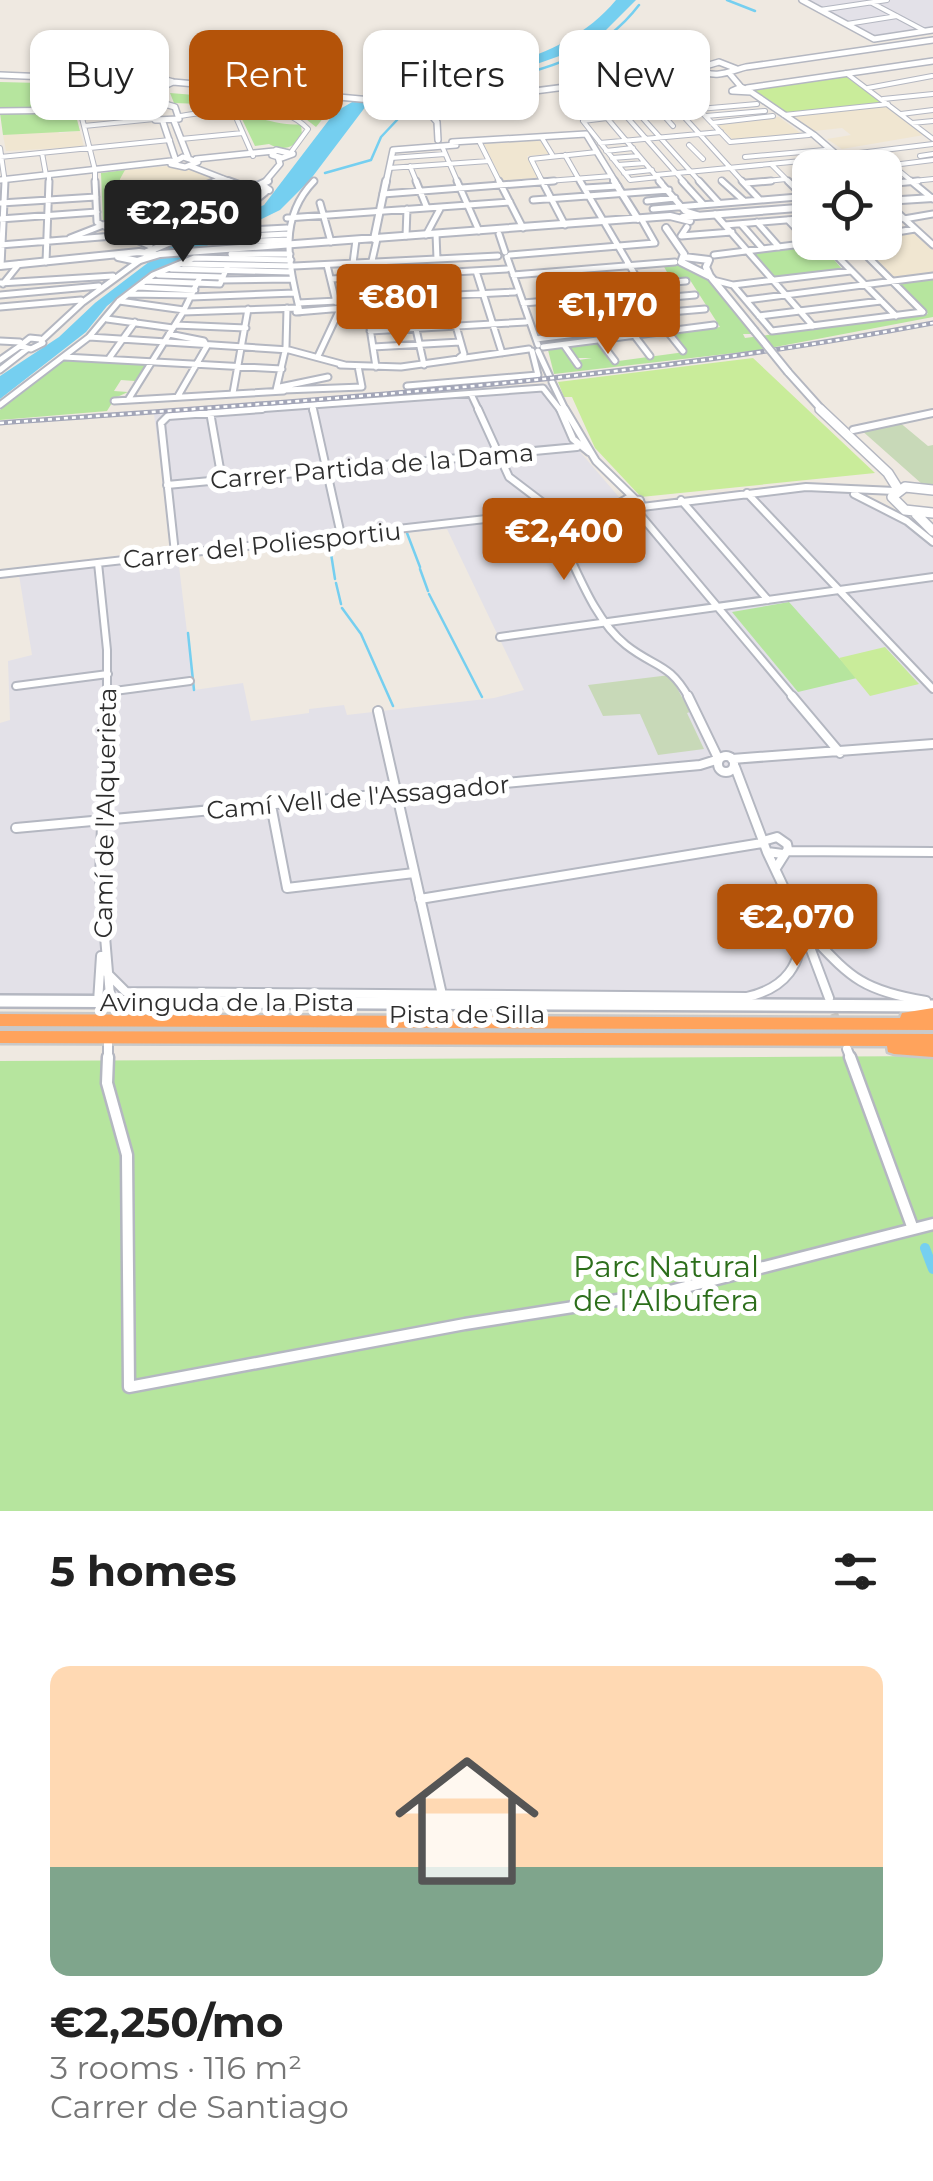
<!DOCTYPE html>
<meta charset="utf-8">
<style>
body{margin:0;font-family:Montserrat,sans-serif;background:#f2f2f2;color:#222;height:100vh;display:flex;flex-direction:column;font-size:38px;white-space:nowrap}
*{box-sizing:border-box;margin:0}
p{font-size:32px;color:#767676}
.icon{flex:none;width:55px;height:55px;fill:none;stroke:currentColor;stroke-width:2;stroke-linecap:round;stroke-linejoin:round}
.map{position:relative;height:1511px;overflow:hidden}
.side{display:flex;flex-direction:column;background:#fff;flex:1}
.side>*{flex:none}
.banner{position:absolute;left:30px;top:30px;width:875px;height:90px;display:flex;gap:20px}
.fabs{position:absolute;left:792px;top:150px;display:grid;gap:20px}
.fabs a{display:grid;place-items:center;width:110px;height:110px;border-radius:20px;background:#fff;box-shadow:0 2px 8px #0004;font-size:50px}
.price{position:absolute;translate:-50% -85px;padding:0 22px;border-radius:10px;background:#b45309;color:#fff;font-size:32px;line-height:65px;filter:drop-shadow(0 2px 5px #0008)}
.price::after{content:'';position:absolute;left:50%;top:60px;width:30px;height:22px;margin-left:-15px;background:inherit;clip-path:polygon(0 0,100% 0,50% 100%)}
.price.active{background:#222;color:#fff}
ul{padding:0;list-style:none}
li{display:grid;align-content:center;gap:20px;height:530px;padding:0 50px}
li+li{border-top:2px solid #e0e0e0}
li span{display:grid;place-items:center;height:310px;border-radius:20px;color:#555}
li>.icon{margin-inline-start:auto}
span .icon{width:180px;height:180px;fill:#fffc;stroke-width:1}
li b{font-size:42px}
h2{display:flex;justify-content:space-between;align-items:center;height:120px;padding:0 50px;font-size:42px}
.tag{padding:0 35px;border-radius:20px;background:#fff;box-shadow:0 2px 8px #0004;font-size:35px;line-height:90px}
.tag.active{background:#b45309;color:#fff}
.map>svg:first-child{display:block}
.industrial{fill:#e3e1e8}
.education{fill:#f0e6d1}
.green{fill:#b6e59e}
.cemetery{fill:#c8d9b8}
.pitch{fill:#c9ec9a}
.water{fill:#75cff0}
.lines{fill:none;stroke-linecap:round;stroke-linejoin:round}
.stream{stroke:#75cff0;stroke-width:2.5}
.canal{stroke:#75cff0;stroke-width:10}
.street-tunnel{stroke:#c8c4bd;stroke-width:8;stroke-dasharray:8 4;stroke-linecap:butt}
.street-far4-casing{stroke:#b4b7c1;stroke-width:6}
.street-far3-casing{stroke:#b4b7c1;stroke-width:9}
.street-far2-casing{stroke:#b4b7c1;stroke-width:10}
.street-far1-casing{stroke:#b4b7c1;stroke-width:12}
.street-casing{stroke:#b4b7c1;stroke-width:15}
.secondary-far3-casing{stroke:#b4b7c1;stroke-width:8}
.secondary-far2-casing{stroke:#b4b7c1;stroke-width:10}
.secondary-far1-casing{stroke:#b4b7c1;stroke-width:12}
.secondary-casing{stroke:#b4b7c1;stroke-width:16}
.highway-casing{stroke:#c9c9c9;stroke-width:5}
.street-far4{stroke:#fff;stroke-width:4}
.street-far3{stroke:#fff;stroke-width:5}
.street-far2{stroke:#fff;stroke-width:6}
.street-far1{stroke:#fff;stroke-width:8}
.street{stroke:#fff;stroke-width:10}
.secondary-far3{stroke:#fff;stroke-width:5}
.secondary-far2{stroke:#fff;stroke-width:6}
.secondary-far1{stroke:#fff;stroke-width:9}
.secondary{stroke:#fff;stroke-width:11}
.highway{fill:#ffa35c;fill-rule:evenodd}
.rail-casing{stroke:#a3a6b8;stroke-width:5}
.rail{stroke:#fff;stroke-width:2.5;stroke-dasharray:4;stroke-linecap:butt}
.secondary-bridge-casing{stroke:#b4b7c1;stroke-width:10;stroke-linecap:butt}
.secondary-bridge{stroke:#fff;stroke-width:6}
.labels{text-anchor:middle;stroke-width:10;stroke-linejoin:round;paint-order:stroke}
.street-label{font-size:25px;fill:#2e2e2e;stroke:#fff}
.near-park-label{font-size:30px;fill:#2c6e1b;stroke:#fff}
</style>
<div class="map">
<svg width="933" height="1511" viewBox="0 0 933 1511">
<rect width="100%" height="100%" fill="#efe9e1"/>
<!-- industrial -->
<path class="industrial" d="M807,0H933V28L874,36Z
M548,384L581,453L631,511L822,489L854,494L923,533L933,547V1003L0,999V723L10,720L8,661L32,655L19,575L178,558L194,690L243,683L251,721L309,713V709L344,705L347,715L494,698L524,690L447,529L172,554L154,414Z"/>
<!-- education -->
<path class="education" d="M886,106L924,135L842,149L827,139L851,135L842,128L814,131L791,116Z
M779,117L803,135L734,141L716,123Z
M57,130L59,133L80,131L84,147L6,151L3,135Z
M540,140L549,154L527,156L538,178L503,183L484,144Z
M168,166L189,168L216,178L151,203L123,199L120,178L125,170Z
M910,231L933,249V275L895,279L857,243L885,242V235Z
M625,296L641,325L544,337L532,304Z"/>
<!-- green -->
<path class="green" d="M0,82L119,85L146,93L150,106L0,108Z
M170,93L268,101L329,111L316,127L302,116L281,110H215L201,104L174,103Z
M75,112L80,131L3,135L0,113Z
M241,117C262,116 282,127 301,124L302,135C294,149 282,151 269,144L255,146Z
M125,170L120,179L123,199L151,203L103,221L101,173Z
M793,247L798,251L824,248L842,269L776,278L753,252Z
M679,263L706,274L754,334H743L745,338L928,314L898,282L933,277V317L760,350L554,374L548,350L562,348L576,367L582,365L579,360L592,358H577L569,347L597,343L611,362L685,352L672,334L720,327L690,280L672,281L663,265Z
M66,358L148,362L135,381L121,380L114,391L128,392L115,398L107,411L0,420V410Z
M789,602L857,678L798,692L732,612Z
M933,1056V1511H0V1061Z"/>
<!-- cemetery -->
<path class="cemetery" d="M898,421L928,446L933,445V485L922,484L860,429Z
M670,675L690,712L687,713L704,749L658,755L640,714L603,716L588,685Z"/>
<!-- pitch -->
<path class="pitch" d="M844,75L882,103L787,114L752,89Z
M753,358L875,473L641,497L595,448L572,397H564L558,382Z
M885,647L919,684L870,696L839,658Z"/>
<!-- water -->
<path class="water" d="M616,0H636L600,36L565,54L517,71L366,106L310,180L280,210L144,277L107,306L86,332L0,399V376L59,337L95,303L166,249L264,205L335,112L366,94C451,74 556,72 616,0Z"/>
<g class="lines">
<!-- stream -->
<path class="stream" d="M727,0L755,11
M424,100C502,73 585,76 639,5
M399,118L404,113
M325,173L371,160L381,137L397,120
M407,533L420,567
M329,541L335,579
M420,569L428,591
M336,583L341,604
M429,594L482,697
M342,608L361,634L393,706
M188,633L194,690"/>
<!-- canal -->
<path class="canal" d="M925,1248L933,1269"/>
<!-- street-tunnel -->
<path class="street-tunnel" d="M830,1002L844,1041"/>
<!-- street-far4 casing -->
<g class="street-far4-casing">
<path id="street-far4" d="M872,3L925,31
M820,10L887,0
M847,24L897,16
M846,73L933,139
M868,88L932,76
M883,99L933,94
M675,107L744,183
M657,109L693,103L730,142L809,135
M699,109L757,104
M80,110L95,170
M901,114L933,110
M235,115L253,156
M784,115L888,104
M179,116C219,111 277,96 308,129L292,151
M626,116L685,183
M706,116L765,111
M665,117L673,126
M607,118L662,183
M583,121L639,114L701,183
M583,121L630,180L658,177
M712,123L773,116
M912,123L933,121
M84,126L154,119
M542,138L553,156
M181,139L243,133
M480,143L500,183
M600,143L721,132
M689,145L703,159
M442,146L458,183
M0,148L5,183
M606,151L633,148
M42,153L46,175
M565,155L581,183
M843,155L933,144
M920,156L933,154
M0,157L170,140
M745,157L825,150
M391,158L445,154
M612,158L639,156
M771,164L790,183
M853,164L885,160
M618,165L645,163
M892,165L914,183
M410,166L417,183
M389,168L489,161
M869,168L933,160
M95,171V183
M624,173L652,170
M656,175L833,158
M721,180L724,183
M49,183V175
M209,183L222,178
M522,183L612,176
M543,183L531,159L597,152
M746,183L786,179
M894,183L933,179"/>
</g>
<!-- street-far3 casing -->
<g class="street-far3-casing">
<path id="street-far3" d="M95,181L97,222L102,225
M416,181L427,208
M457,181L479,231
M499,181L523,228
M542,181L565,225
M580,181L668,331
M659,181L685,211L698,215
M682,181L703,204
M699,181L719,203
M722,181L743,200
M742,181L760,200
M788,181L803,196
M911,181L933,199
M746,183L771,181
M885,184L918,181
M200,187L246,205
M585,188L618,186
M383,194L554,181
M533,200L669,190
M647,201L675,198
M885,201L933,245
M1,203L96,197
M320,203L331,242
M152,206L200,226
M653,209L810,196
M715,214L813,326
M287,218L510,202
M0,219L97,212
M904,219L933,214
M788,220L810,243
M757,222L779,247
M741,224L762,248
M102,225L150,246
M725,225L810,218
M687,227L681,236L732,232
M250,230L287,228
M436,234L437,259
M499,234L505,252
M885,234L915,229
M426,235L441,207
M247,236L288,234
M406,236L407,209
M70,238L216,181
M234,242L288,240
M823,242L896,316
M853,242L923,312
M0,245L126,235L224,197
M231,254H290
M510,255L655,243L642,220
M714,255L818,242
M507,257L538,345
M46,262L49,181
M353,263L356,240
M183,264L294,266L498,256
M327,265L336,302
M1,266L5,181
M171,269L291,272
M476,271L502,353
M441,273L464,354L459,358
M158,275L222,277
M404,275L424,365
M513,275L675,262
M331,279L507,269
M221,280L292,279
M713,280L733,285L772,331L923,312
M145,281L220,284L228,265
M0,283L113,276
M3,284L19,264
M641,285L686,281
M733,285L851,271
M138,287L195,290
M129,294L192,295
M0,295L99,286
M191,297L295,293
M649,299L695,295
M363,300L377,239
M746,300L933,276
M119,301L184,310
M366,302L376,367
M298,303L515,292
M523,303L646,293
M0,307L81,300
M183,312L299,308
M296,312L367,306
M300,312C289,265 277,219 314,181
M658,313L705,309
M368,315L412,313
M759,316L881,301
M107,319L173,328
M175,325L246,328
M370,331L526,322
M667,331L683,351
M169,334L204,341L207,346L178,396
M634,335L650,356
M89,337L289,350L345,365
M30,338L40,339L43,343L31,349L20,346Z
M536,339L664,323
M42,340L83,302L139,261
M599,340L615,361
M0,341L20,342
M564,345L578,365
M373,347L460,342
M543,347L714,325
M538,351L550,377
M318,356L341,307
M64,357L282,369
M110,357L135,322
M0,360L20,346
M340,365L401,367L529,349
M0,370L27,349
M552,382L566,411
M407,386L538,375L532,351
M280,387L328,377
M276,390L286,347L287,308
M284,390L362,387L358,366
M233,393L248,309
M471,394L479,411
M128,400L183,312L200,277
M114,401L284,391
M0,405L89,337L119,301L153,275L194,258L291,260
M312,406L313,411
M229,411L543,388L561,411"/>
</g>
<!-- street-far2 casing -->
<g class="street-far2-casing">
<path id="street-far2" d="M313,409L341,535
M478,409L509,477L551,509
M560,409L573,439L589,452
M565,409L596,461L635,499
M210,412L222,480
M853,430L933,413
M167,485L577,447
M747,493L933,689
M854,494L907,521L933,542
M628,498L640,500L642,507L624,508L621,502Z
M681,500L768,600
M642,507L806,487L895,491
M631,510L642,517L794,698
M558,515L624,508
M546,519L555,526C575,564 592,618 626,645C655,668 669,662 689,698
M175,553L161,423L168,416L262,409
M98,563L107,650V698
M0,574L538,513
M500,637L933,577
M16,686L108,674
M107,692L190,681"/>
</g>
<!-- street-far1 casing -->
<g class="street-far1-casing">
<path id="street-far1" d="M107,696L100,877L110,996
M688,696L718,758
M792,696L840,753
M378,711L443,999
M718 764a8 8 0 1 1 16 0a8 8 0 1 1-16 0Z
M732,759L933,744
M735,767L763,841
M271,805L287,888L414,873
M16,828L700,765L716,760
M787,851L933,852
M767,852L802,926L829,998
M776,868L788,849L787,844L777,837L763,841L767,852L783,854
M420,899L762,843
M805,929C849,975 858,990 926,1001
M106,972L126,992L747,997C786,988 802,965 802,926
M98,1002L101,956
M847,1049L851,1059
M108,1059V1044"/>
</g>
<!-- street casing -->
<g class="street-casing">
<path id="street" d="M108,1057L107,1083L127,1155L129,1387L465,1324L662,1293L933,1224
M850,1057L913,1229"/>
</g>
<!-- secondary-far3 casing -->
<g class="secondary-far3-casing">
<path id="secondary-far3" d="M802,0L874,39L933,30
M697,68C714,80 728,72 746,67L933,40
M730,74L741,87
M0,75L120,80L153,76L173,82L426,105L689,71L719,62L737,69
M118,84L154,91L173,82
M741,87L751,92L732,91Z
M747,88L933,61
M751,92L814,135L852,168
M165,104L175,107L179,119L155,120L151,109Z
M413,109L436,115L463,108
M0,111L151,109
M431,115L437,122L438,140
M174,121L188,157
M163,122L175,158
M452,142L586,134L616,183
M276,150L293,154L282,158L272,155Z
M183,157L198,162L185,167L171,164Z
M196,159L274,151
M190,166L234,183
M0,180L171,161
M264,183L280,164L278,157
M386,183L393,150L456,145"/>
</g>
<!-- secondary-far2 casing -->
<g class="secondary-far2-casing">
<path id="secondary-far2" d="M228,181L250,189
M614,181L638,219
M259,185L268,181
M262,185L269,190H250L253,186Z
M885,201L933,198
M683,217L810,207
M666,228L684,254L681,262L709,276
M374,239L386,181
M147,252L239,213L265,192
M118,257L137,261L160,254L670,216L690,221
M684,257L709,260L706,267L710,276L754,330
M0,266L139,252L154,254
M788,372L823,411"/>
</g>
<!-- secondary-far1 casing -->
<g class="secondary-far1-casing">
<path id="secondary-far1" d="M820,409L888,473L898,489
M933,490L905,487L892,497L905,510L933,513
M916,514L933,531"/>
</g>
<!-- secondary casing -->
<g class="secondary-casing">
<path id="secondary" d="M0,1001L933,1006"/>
</g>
<!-- highway casing -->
<g class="highway-casing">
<path id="highway" d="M933,1008V1030L0,1026V1014L900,1018L902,1013Z
M0,1031L933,1034V1057L894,1054L888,1052L887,1046L0,1043Z"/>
</g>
<!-- street-far4 -->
<use href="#street-far4" class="street-far4"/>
<!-- street-far3 -->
<use href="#street-far3" class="street-far3"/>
<!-- street-far2 -->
<use href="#street-far2" class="street-far2"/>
<!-- street-far1 -->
<use href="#street-far1" class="street-far1"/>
<!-- street -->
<use href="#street" class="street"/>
<!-- secondary-far3 -->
<use href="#secondary-far3" class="secondary-far3"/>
<!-- secondary-far2 -->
<use href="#secondary-far2" class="secondary-far2"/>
<!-- secondary-far1 -->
<use href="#secondary-far1" class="secondary-far1"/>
<!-- secondary -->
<use href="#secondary" class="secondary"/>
<!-- highway -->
<use href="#highway" class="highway"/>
<!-- rail casing -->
<g class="rail-casing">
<path id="rail" d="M0,423C313,400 624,382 933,323"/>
</g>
<!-- rail -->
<use href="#rail" class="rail"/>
<!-- secondary-bridge casing -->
<g class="secondary-bridge-casing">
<path id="secondary-bridge" d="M754,330L788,372"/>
</g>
<!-- secondary-bridge -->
<use href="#secondary-bridge" class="secondary-bridge"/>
</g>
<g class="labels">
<!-- street labels -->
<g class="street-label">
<text transform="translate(372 466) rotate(-5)" y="9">Carrer Partida de la Dama</text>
<text transform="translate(262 545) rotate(-6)" y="9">Carrer del Poliesportiu</text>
<text transform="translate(358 797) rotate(-5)" y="9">Camí Vell de l'Assagador</text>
<text transform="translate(105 813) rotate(-89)" y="9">Camí de l'Alquerieta</text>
<text x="227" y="1011">Avinguda de la Pista</text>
<text x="467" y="1023">Pista de Silla</text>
</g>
<!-- near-park labels -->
<g class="near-park-label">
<text x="666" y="1277">Parc Natural<tspan x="666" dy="34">de l'Albufera</tspan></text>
</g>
</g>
</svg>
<div class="fabs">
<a><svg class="icon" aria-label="locate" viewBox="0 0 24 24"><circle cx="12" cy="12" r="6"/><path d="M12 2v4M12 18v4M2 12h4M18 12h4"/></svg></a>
</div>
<b class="price active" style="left:183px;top:265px">€2,250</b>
<b class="price" style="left:399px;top:349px">€801</b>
<b class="price" style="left:608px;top:357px">€1,170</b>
<b class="price" style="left:564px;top:583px">€2,400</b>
<b class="price" style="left:797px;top:969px">€2,070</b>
<div class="banner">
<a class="tag">Buy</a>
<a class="tag active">Rent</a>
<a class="tag">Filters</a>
<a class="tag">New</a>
</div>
</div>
<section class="side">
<h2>5 homes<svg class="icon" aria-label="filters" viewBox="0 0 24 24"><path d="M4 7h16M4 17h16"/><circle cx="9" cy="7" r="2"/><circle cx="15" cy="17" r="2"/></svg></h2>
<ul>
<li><span style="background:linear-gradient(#ffd9b3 65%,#7fa58c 0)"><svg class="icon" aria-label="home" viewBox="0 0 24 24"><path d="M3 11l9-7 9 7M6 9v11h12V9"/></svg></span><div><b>€2,250/mo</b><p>3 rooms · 116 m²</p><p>Carrer de Santiago</p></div></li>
</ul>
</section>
